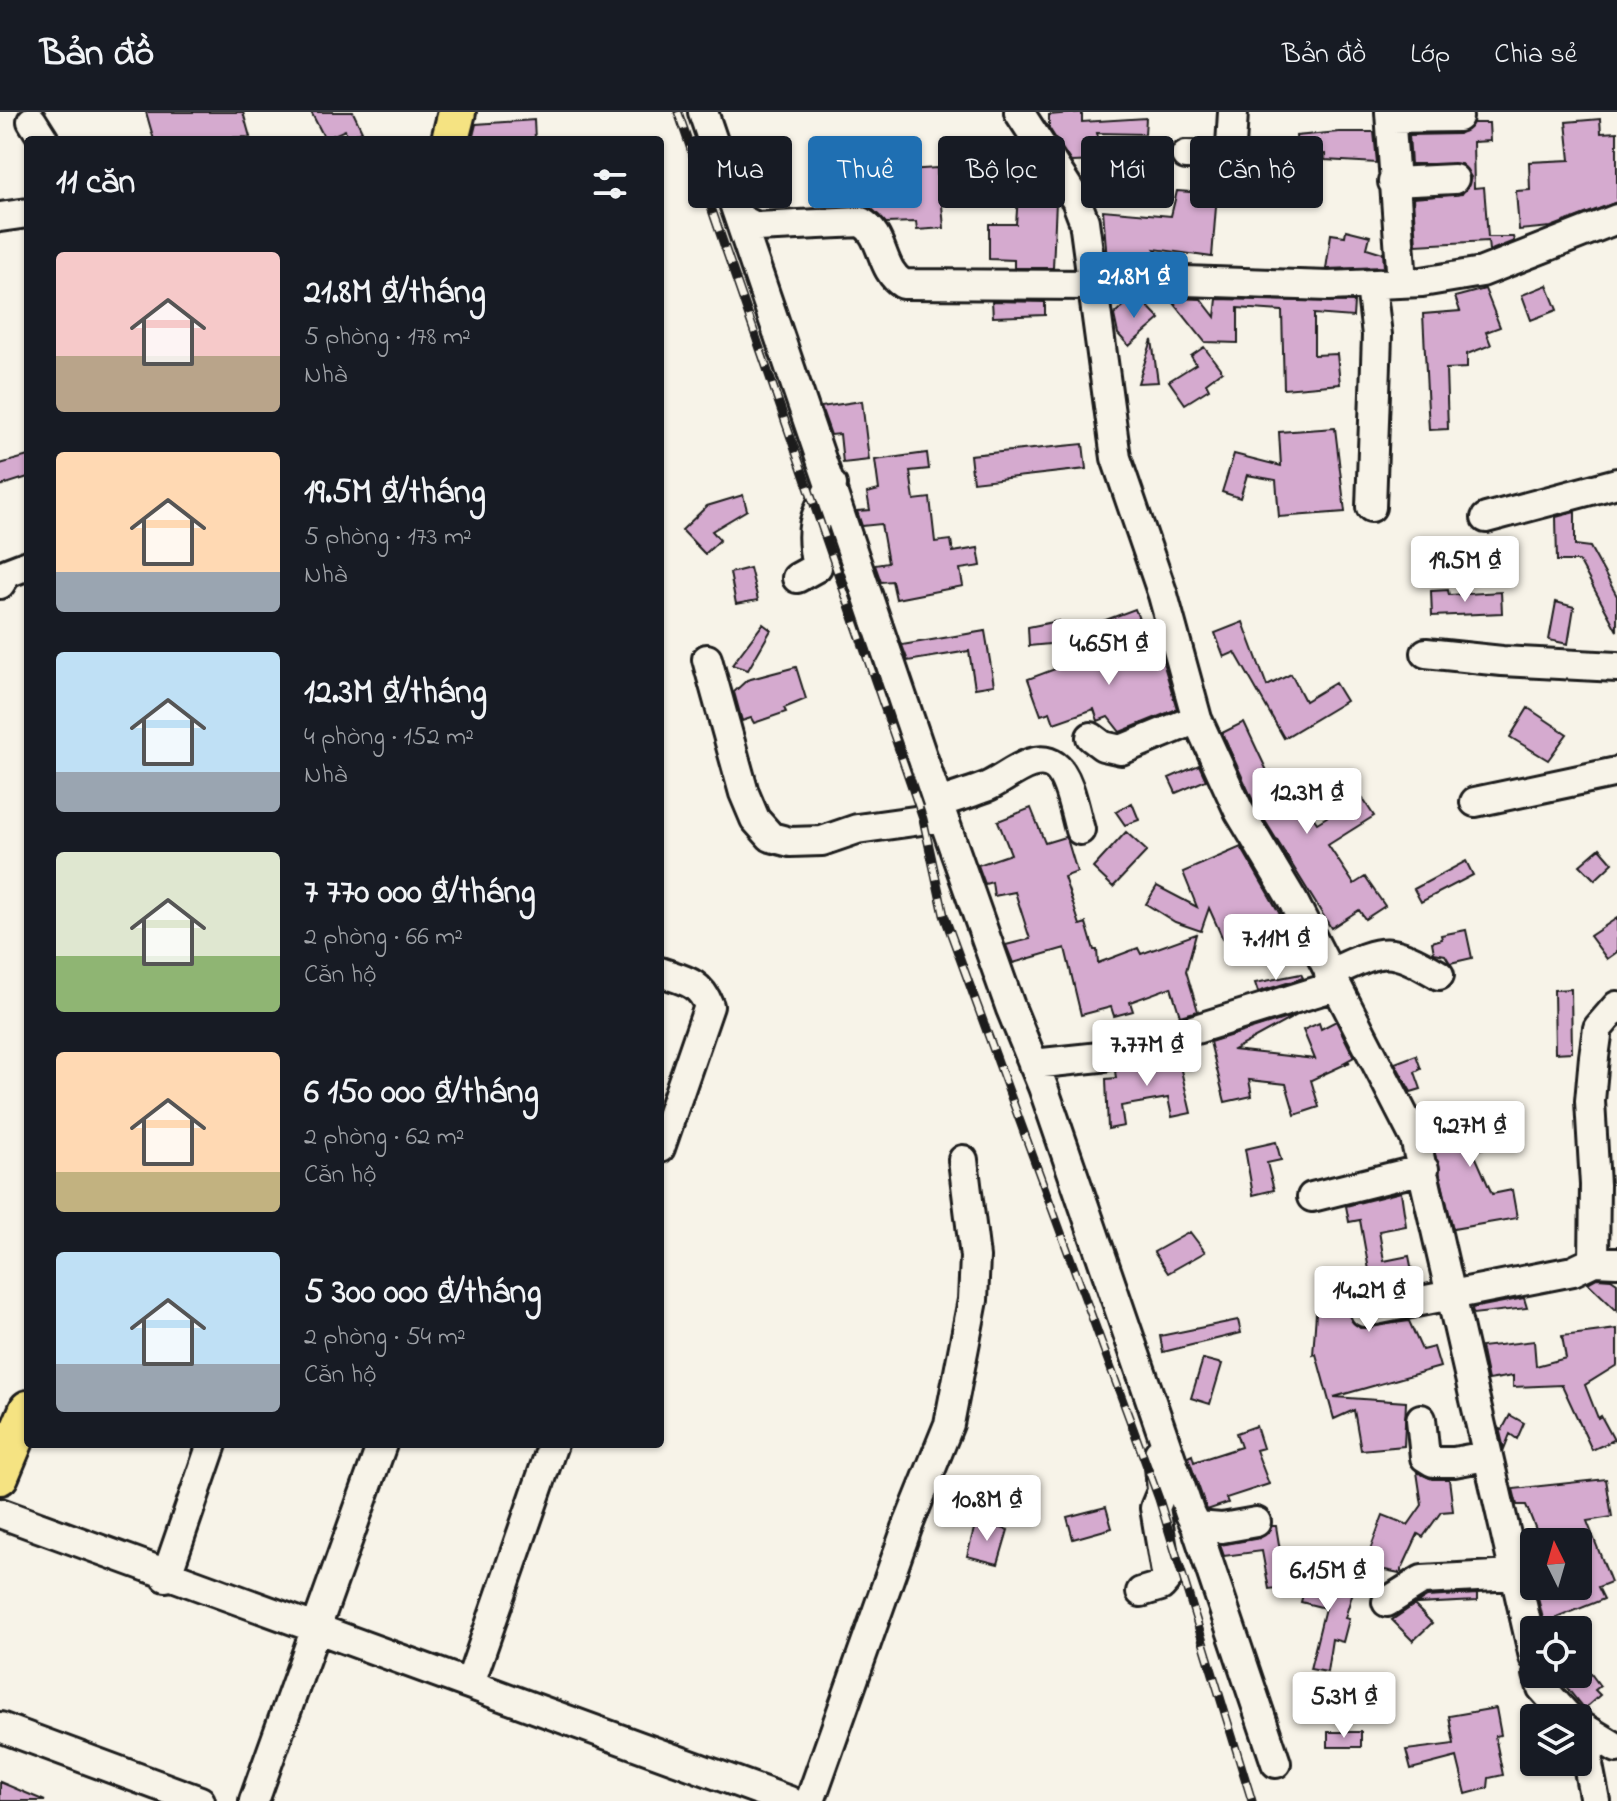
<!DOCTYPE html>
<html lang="vi">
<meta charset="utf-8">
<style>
body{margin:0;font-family:"Indie Flower",sans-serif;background:#20242c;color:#f1f3f6;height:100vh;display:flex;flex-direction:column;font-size:30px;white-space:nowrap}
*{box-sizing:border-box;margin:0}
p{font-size:26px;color:#9ea1a6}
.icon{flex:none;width:44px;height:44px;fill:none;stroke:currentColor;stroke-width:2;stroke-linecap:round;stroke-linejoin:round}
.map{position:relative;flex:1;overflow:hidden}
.side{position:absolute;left:24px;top:24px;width:640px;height:1312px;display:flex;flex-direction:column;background:#171b24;border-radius:8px;box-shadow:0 2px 6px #0004}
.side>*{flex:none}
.hud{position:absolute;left:688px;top:24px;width:760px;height:72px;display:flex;gap:16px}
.needle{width:52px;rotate:355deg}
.fabs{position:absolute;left:1520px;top:1416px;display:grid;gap:16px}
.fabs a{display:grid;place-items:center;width:72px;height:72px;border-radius:8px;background:#171b24;box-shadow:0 2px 6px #0004;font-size:40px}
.price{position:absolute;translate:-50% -68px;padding:0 18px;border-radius:8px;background:#fff;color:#222;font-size:26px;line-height:52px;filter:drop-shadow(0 2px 4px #0008)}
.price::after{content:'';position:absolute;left:50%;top:48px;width:24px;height:18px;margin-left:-12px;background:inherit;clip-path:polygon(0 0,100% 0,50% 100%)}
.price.selected{background:#1f6fb2;color:#fff}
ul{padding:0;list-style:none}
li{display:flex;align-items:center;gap:24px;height:200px;padding:0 32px}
li span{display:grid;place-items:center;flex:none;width:224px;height:160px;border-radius:8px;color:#555}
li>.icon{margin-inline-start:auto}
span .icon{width:96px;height:96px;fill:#fffc;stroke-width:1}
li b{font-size:34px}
h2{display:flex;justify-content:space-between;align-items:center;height:96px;padding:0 32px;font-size:34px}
.chip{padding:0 28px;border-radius:8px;background:#171b24;box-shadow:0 2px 6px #0004;font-size:28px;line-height:72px}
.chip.selected{background:#1f6fb2;color:#fff}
header{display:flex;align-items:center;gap:48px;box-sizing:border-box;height:112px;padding:0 40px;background:#171b24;border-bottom:2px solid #363941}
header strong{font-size:38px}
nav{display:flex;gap:44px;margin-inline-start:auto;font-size:28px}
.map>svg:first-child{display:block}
.building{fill:#d5aacf;stroke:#1c1c1c;stroke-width:2}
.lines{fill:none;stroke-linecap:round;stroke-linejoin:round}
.minor-casing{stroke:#1c1c1c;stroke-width:34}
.major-casing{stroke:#1c1c1c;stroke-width:42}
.minor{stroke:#f7f3e8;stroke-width:28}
.major{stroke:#f5e382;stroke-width:36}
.rail-casing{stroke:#1c1c1c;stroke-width:9}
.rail{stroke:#f7f3e8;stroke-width:6;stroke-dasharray:18;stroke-linecap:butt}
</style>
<header>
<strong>Bản đồ</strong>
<nav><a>Bản đồ</a><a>Lớp</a><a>Chia sẻ</a></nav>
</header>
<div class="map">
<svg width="1617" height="1689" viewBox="0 0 1617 1689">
<rect width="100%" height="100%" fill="#f7f3e8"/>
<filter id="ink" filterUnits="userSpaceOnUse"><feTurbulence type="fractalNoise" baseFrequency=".0125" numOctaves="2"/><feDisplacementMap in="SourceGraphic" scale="16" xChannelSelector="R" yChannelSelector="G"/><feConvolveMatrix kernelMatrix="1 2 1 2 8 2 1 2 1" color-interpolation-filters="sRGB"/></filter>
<g filter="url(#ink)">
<!-- building -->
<path class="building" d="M146,0H243L250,25L154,28Z
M311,0H353L362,19L348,26L345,18L325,27Z
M1082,0V10L1146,6L1145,22L1097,21L1103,49L1071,50L1049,16V3Z
M1600,7L1601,21L1617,20V90L1551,115L1519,118L1516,79L1530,78L1529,50L1570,48L1566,10Z
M534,8L535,28H472L476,12Z
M1473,11H1489L1490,29L1473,30L1474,76L1484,75L1488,125H1513L1514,129L1489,139L1488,129L1416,133L1413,86L1462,82L1471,65L1461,52H1411L1409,23L1459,22Z
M1339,20H1374L1377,51L1325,48V42L1314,43L1313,38L1297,39L1296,24Z
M937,56L938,71L979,68L981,90L942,93L944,116L917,118L916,110L886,111L871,96L875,60Z
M1177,79L1217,82L1212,145L1155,137L1160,143L1117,140V150L1107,149L1103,98L1171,104Z
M1018,84L1054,86L1056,89L1053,156H1014V148L989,147V112H1016Z
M1346,118L1370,124L1367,136L1383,141L1384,155L1326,157L1331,122L1345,124Z
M1547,173L1557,198L1531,208L1522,183Z
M1485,177L1500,215L1486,220L1491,233L1467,242V256L1446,257L1448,317L1429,318L1423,202L1460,199L1455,185Z
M1134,184H1138L1160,207L1129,234L1118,222L1114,203Z
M1170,186L1201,187L1215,205L1217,187L1354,190L1353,205L1314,202V243L1337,242L1340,272L1284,277L1282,199L1238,196V231L1205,230Z
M992,189L1045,190V203L993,205Z
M1152,228L1158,270L1138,271Z
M1204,235L1222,259L1206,271L1209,277L1185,292L1169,269L1196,252L1191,244Z
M862,289L869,348L843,351L840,322L831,323L821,295Z
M1335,316L1345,400L1279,405L1276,368L1247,363L1240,386L1222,380L1234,342L1281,354L1279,320Z
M1083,332L1086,357L973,370L970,343Z
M927,341L929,357L910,359L914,388L930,386L935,430L951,428L953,440L978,436L981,454L960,457L963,474L896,487L892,469L881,470L875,453L888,451L881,412L862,414L857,399L870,398L867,381L879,378L875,348Z
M28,344V365L0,374V352Z
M743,383L747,398L712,419L720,428L705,442L682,418L707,394Z
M1575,400V433L1590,435L1617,484V519L1579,449H1557L1556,405Z
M750,456L758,488L736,492L730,461Z
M1448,478L1449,483L1501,480L1502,501L1432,504L1431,479Z
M1556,490L1574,495L1568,532L1549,528Z
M1135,497L1144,520L1062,530L1060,525Z
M1058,509L1060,531L1029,534L1028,515Z
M1243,510L1267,574L1291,562L1305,589L1335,571L1346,589L1284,626L1235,540L1224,545L1215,521Z
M763,512L771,518L748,558L732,553Z
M985,519L994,573L975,576L969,539L908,549L902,533Z
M1146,523L1154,542L1160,540L1177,597L1120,620L1108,605L1098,609L1094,597L1054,611L1050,600L1041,603L1028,567Z
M796,555L806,587L784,596L786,600L754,611L751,606L742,609L734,580L747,568Z
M1528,596L1567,622L1548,648L1510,625Z
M1244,610L1268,661L1271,659L1289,688L1295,684L1307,704L1311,702L1317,711L1361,684L1374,704L1328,733L1354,772L1365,765L1385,794L1365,807L1359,798L1331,816L1254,691L1222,621Z
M1199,653L1206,668L1176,681L1169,666Z
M1132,691L1139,708L1125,713L1116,700Z
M1031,696L1045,731L1065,725L1068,730L1077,760L1064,765L1080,813L1086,811L1094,838H1097L1098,851L1138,836L1141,842L1196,822L1186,859L1198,899L1180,904L1171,875L1130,890L1133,899L1114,904L1111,895L1081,903L1065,836L1013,851L1006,833L1030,827L1015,780L994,784L992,770L985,772L978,753L1011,742L998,709Z
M1126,720L1147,739L1113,775L1093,756Z
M1241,735L1285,811L1227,836L1209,796L1201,819L1175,810L1146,792L1157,774L1197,795L1183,760Z
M1600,736L1613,751L1595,768L1580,753Z
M1466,749L1473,763L1421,790L1414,777Z
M1617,806V840L1607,847L1590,824Z
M1466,818L1472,846L1450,851L1445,843L1434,841L1432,830L1442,827L1441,823Z
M1301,862L1303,866L1258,880L1255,871Z
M1571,877L1572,940L1555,941L1554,878Z
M1297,903L1233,938L1315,947L1303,918L1319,911L1321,917L1336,909L1354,945L1345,950H1350L1311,968L1319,995L1295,1003L1286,972L1249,968L1252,984L1225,990L1210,930Z
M1177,941L1191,1001L1172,1005L1168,986L1121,994L1124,1014L1108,1017L1106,967L1116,966L1115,959Z
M1416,943L1421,957L1415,960L1421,977L1411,980L1395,951Z
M1496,995L1506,1030L1473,1039L1492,1082L1512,1078L1517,1106L1453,1117L1428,1014Z
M1276,1030L1281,1048L1267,1051L1274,1078L1253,1083L1245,1037Z
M1401,1080L1406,1114L1379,1119L1384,1149L1409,1144L1413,1164L1401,1166L1403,1175L1354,1187L1349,1204L1360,1216L1409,1209L1422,1238L1434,1235L1440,1255L1334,1285L1406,1290L1404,1334L1361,1338L1354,1298L1334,1307L1316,1242L1313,1243L1317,1187L1324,1186L1325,1167L1371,1169L1360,1108L1349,1110L1346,1094Z
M1190,1120L1205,1140L1168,1161L1154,1140Z
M1597,1166L1611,1167L1617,1171V1199L1588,1171Z
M1524,1186L1527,1196L1473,1202L1472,1196Z
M1238,1208L1241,1221L1163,1240L1160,1224Z
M1617,1217V1253L1585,1273L1598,1306L1601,1304L1614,1328L1592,1338L1562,1273L1513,1275V1264L1488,1268L1481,1235L1534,1229L1536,1254L1566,1246L1562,1224Z
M1203,1247L1222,1252L1210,1292L1191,1286Z
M1510,1303L1524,1311L1517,1327L1510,1322L1504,1337L1499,1316L1502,1318Z
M1256,1314L1263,1336L1256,1338L1269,1372L1226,1386L1228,1391L1207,1398L1188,1345L1192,1343L1194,1350L1241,1335L1236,1321Z
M1417,1360L1432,1367H1449L1453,1399L1441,1400L1423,1425L1418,1422L1400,1461L1364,1454L1383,1403L1408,1413L1422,1393Z
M1606,1367L1612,1405L1587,1409L1611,1470L1598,1475L1604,1487L1544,1511L1537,1482L1558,1474H1578V1430H1541L1526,1393H1517L1513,1377Z
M1106,1395L1112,1416L1073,1427L1067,1405Z
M976,1409L1008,1418L998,1452L967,1444Z
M1272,1414H1276L1286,1475L1269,1477L1262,1439L1224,1444L1220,1433L1260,1426Z
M1534,1420V1454L1524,1424Z
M1309,1460L1355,1473L1345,1506L1349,1507L1343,1530L1332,1527L1327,1560L1310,1557L1325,1496L1301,1490Z
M1477,1482V1489L1416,1492L1427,1485Z
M1414,1493L1432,1511L1413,1529L1392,1508Z
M1578,1544L1600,1574L1595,1578L1600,1583L1584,1597L1556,1562H1578Z
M1496,1596L1501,1623L1495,1624L1503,1663L1489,1666L1488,1676L1466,1682L1457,1645L1411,1657L1406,1638L1454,1632L1449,1604Z
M1328,1620H1361V1635H1328Z
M0,1670L45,1689H0Z"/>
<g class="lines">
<!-- minor casing -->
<g class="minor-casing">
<path id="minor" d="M703,0L938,691L1011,897L1043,975L1190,1402L1196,1414L1222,1416L1256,1410
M1019,0L1076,88L1084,109L1116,346L1163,483L1197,607L1239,699L1293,789L1415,1026L1534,1545
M1390,0L1402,171
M1391,6L1458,5
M32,9L44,28
M1186,43L1223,44L1231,34L1233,0
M1393,70L1454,67
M0,105L28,101
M739,106L756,115L861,110C885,123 879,157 903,172L1095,173
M1095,166L1329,174L1422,170L1482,160L1617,107
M1371,395L1377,223L1371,174
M1486,406L1617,371
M797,466L817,455C809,418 813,405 832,373
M0,472L7,461L28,453
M1426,541L1502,549L1617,555
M707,547L744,681L755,707L771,725L790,730L822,729L857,717L943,705
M1091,625L1103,634L1121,638L1197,607
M1475,690L1617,660
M938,691C954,686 970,681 986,675C1005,668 1034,638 1055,654C1069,664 1075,701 1080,718
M660,860C684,868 700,870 709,894L660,1036
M1329,862C1383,837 1386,832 1439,863
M1033,952L1100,945L1131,937L1335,874
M1312,1085L1424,1057
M1594,1149L1595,1073L1590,989L1594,945L1598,916L1617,894
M1365,1200L1573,1159L1594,1149L1617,1150
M1421,1307L1425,1345L1433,1350H1454L1486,1344
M0,1401L789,1689
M1196,1414L1276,1651
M166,1465L212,1332
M1141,1480L1161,1474L1167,1467L1155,1396L1162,1379L1159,1341
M1387,1490L1422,1468L1514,1463
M1538,1562L1542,1576L1569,1606
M470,1571L553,1332
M1579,1613L1617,1636
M0,1615L200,1689
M1591,1623L1588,1653L1595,1689
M254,1689L382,1332
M810,1689L907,1416L949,1312L973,1188L975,1145L963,1048"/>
</g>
<!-- major casing -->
<g class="major-casing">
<path id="major" d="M450,28L457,0
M0,1364L28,1297"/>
</g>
<!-- minor -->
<use href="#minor" class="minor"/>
<!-- major -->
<use href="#major" class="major"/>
<!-- rail casing -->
<g class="rail-casing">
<path id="rail" d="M678,0L923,707L944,803L1159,1387L1252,1689"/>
</g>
<!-- rail -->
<use href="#rail" class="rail"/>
</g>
</g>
</svg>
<div class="fabs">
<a><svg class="needle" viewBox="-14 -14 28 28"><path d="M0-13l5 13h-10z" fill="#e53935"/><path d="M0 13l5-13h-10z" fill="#9ea1a6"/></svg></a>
<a><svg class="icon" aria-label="locate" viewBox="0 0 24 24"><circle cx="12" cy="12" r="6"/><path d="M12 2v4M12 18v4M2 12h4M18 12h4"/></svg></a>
<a><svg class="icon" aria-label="layers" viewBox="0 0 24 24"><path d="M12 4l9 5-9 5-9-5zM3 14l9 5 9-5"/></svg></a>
</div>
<b class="price selected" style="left:1134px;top:208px">21.8M ₫</b>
<b class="price" style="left:1465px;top:492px">19.5M ₫</b>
<b class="price" style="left:1109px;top:575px">4.65M ₫</b>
<b class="price" style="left:1307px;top:724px">12.3M ₫</b>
<b class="price" style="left:1276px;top:870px">7.11M ₫</b>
<b class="price" style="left:1147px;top:976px">7.77M ₫</b>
<b class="price" style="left:1470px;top:1057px">9.27M ₫</b>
<b class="price" style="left:1369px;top:1222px">14.2M ₫</b>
<b class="price" style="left:987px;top:1431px">10.8M ₫</b>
<b class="price" style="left:1328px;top:1502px">6.15M ₫</b>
<b class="price" style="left:1344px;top:1628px">5.3M ₫</b>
<div class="hud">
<a class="chip">Mua</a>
<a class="chip selected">Thuê</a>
<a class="chip">Bộ lọc</a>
<a class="chip">Mới</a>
<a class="chip">Căn hộ</a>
</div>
<section class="side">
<h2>11 căn<svg class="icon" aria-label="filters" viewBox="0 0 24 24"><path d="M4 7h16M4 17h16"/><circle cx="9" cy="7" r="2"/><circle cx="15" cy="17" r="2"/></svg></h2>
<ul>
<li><span style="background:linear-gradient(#f6c9c9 65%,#b9a48a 0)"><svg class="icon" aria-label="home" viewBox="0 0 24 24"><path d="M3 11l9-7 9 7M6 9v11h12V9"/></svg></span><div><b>21.8M ₫/tháng</b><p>5 phòng · 178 m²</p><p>Nhà</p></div></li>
<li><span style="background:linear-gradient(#ffd9b3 75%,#9aa5b1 0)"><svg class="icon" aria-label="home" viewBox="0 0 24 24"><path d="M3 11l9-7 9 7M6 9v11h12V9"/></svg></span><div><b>19.5M ₫/tháng</b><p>5 phòng · 173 m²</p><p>Nhà</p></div></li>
<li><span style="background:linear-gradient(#bfe0f5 75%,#9aa5b1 0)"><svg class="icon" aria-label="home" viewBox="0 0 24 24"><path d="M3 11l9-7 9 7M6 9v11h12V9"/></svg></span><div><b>12.3M ₫/tháng</b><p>4 phòng · 152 m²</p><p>Nhà</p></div></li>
<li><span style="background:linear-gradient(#dfe7d0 65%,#8fb573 0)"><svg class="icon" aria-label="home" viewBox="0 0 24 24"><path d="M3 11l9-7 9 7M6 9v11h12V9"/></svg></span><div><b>7 770 000 ₫/tháng</b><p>2 phòng · 66 m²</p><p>Căn hộ</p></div></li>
<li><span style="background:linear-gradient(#ffd9b3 75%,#c2b280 0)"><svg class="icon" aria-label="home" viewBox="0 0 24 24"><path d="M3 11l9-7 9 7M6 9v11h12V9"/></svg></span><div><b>6 150 000 ₫/tháng</b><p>2 phòng · 62 m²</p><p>Căn hộ</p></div></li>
<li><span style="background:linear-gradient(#bfe0f5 70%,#9aa5b1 0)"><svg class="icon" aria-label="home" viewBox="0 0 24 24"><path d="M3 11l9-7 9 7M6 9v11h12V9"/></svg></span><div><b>5 300 000 ₫/tháng</b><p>2 phòng · 54 m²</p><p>Căn hộ</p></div></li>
</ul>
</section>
</div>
